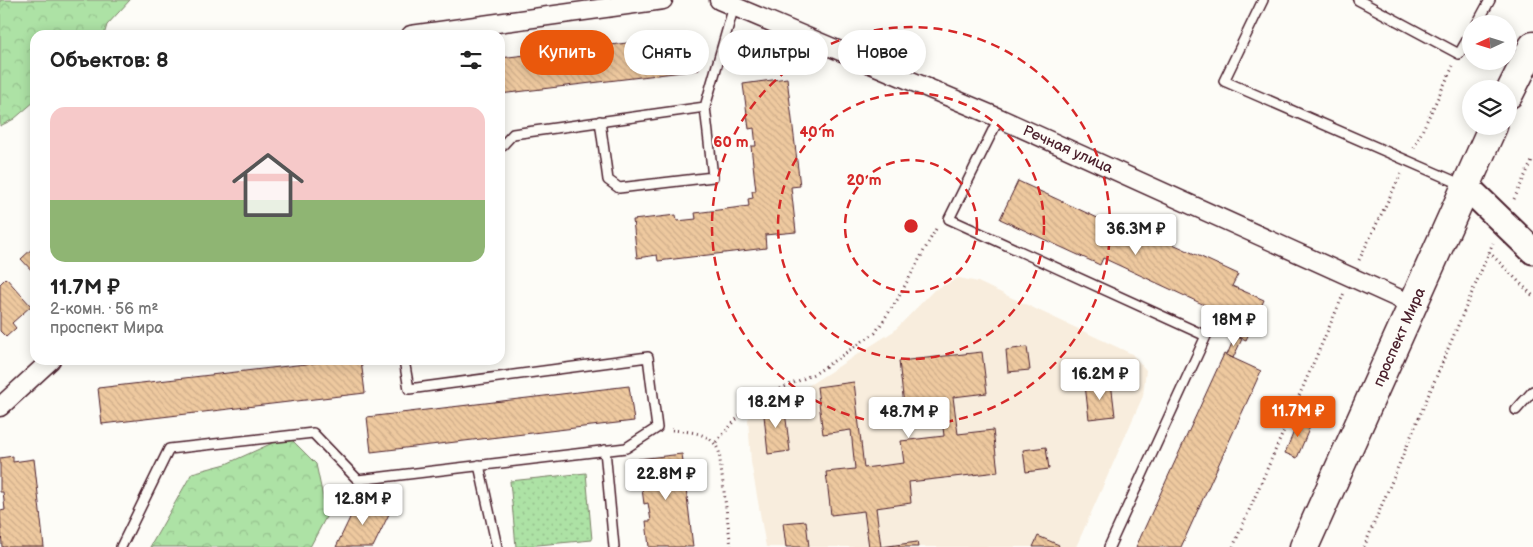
<!DOCTYPE html>
<html lang="ru">
<meta charset="utf-8">
<style>
body{margin:0;font-family:"Balsamiq Sans",sans-serif;background:#f2f2f2;color:#222;height:100vh;display:flex;flex-direction:column;font-size:19px;white-space:nowrap}
*{box-sizing:border-box;margin:0}
p{font-size:16px;color:#767676}
.icon{flex:none;width:28px;height:28px;fill:none;stroke:currentColor;stroke-width:2;stroke-linecap:round;stroke-linejoin:round}
.map{position:relative;flex:1;overflow:hidden}
.sheet{position:absolute;left:30px;top:30px;width:475px;height:335px;display:flex;flex-direction:column;background:#fff;border-radius:15px;box-shadow:0 2px 12px #0003}
.sheet>*{flex:none}
.top-card{position:absolute;left:520px;top:30px;width:475px;height:45px;display:flex;gap:10px}
.needle{width:32px;rotate:266deg}
.tools{position:absolute;left:1462px;top:15px;display:grid;gap:10px}
.tools a{display:grid;place-items:center;width:55px;height:55px;border-radius:50%;background:#fff;box-shadow:0 2px 12px #0003;font-size:25px}
.price{position:absolute;translate:-50% -42px;padding:0 11px;border-radius:5px;background:#fff;color:#222;font-size:16px;line-height:32px;filter:drop-shadow(0 1px 2px #0008)}
.price::after{content:'';position:absolute;left:50%;top:30px;width:15px;height:11px;margin-left:-8px;background:inherit;clip-path:polygon(0 0,100% 0,50% 100%)}
.price.on{background:#ea580c;color:#fff}
ul{padding:0;list-style:none}
li{display:grid;align-content:center;gap:10px;height:265px;padding:0 20px}
li span{display:grid;place-items:center;height:155px;border-radius:15px;color:#555}
li>.icon{margin-inline-start:auto}
span .icon{width:90px;height:90px;fill:#fffc;stroke-width:1}
li b{font-size:21px}
h2{display:flex;justify-content:space-between;align-items:center;height:60px;padding:0 20px;font-size:21px}
.tag{padding:0 18px;border-radius:22px;background:#fff;box-shadow:0 2px 12px #0003;font-size:18px;line-height:45px}
.tag.on{background:#ea580c;color:#fff}
.map>svg:first-child{display:block}
.built{fill:#f8eddd}
.forest{fill:url(#forest-crowns);stroke:#7c8068}
.park{fill:url(#park-dots);stroke:#7c8068}
.building{fill:url(#building-back-hatch);stroke:#4a1f2b}
.lines{fill:none;stroke-linecap:round;stroke-linejoin:round}
.lane-casing{stroke:#4a1f2b;stroke-width:12}
.street-casing{stroke:#4a1f2b;stroke-width:21}
.secondary-casing{stroke:#4a1f2b;stroke-width:29}
.primary-casing{stroke:#4a1f2b;stroke-width:31}
.path{stroke:#4a1f2b;stroke-width:3;stroke-dasharray:1 4;stroke-linecap:butt}
.lane{stroke:#fdfcf7;stroke-width:9}
.street{stroke:#fdfcf7;stroke-width:18}
.secondary{stroke:#fdfcf7;stroke-width:25}
.primary{stroke:#fdfcf7;stroke-width:28}
.ring{fill:none;stroke:#d62828;stroke-width:2.5;stroke-dasharray:9 6}
.labels{text-anchor:middle;stroke-width:4;stroke-linejoin:round;paint-order:stroke}
.street-label{font-size:15px;fill:#4a1f2b;stroke:#fdfcf7}
.centre{fill:#d62828;stroke:#fdfcf7;stroke-width:2.5}
.ring-label{font-size:15px;text-anchor:middle;font-weight:bold;fill:#d62828;stroke:#fdfcf7;stroke-width:4;stroke-linejoin:round;paint-order:stroke}
</style>
<div class="map">
<svg width="1533" height="547" viewBox="0 0 1533 547">
<defs>
<pattern id="forest-crowns" width="20" height="18" patternUnits="userSpaceOnUse" patternTransform="scale(1.25)"><rect width="20" height="18" fill="#ade2a5"/><path d="M2 6a3 3 0 1 1 6 0M12 15a3 3 0 1 1 6 0" fill="none" stroke="#96c18e"/></pattern>
<pattern id="park-dots" width="8" height="8" patternUnits="userSpaceOnUse" patternTransform="scale(1.25)"><rect width="8" height="8" fill="#ade2a5"/><path d="M2 2h.1M6 6h.1" fill="none" stroke="#96c18e" stroke-width="1.8" stroke-linecap="round"/></pattern>
<pattern id="building-back-hatch" width="6" height="6" patternUnits="userSpaceOnUse" patternTransform="scale(1.25)"><rect width="6" height="6" fill="#eec99f"/><path d="M-1 5l2 2M0 0l6 6M5-1l2 2" fill="none" stroke="#ceac89"/></pattern>
</defs>
<rect width="100%" height="100%" fill="#fdfcf7"/>
<filter id="ink" filterUnits="userSpaceOnUse"><feTurbulence type="fractalNoise" baseFrequency=".02" numOctaves="2"/><feDisplacementMap in="SourceGraphic" scale="10" xChannelSelector="R" yChannelSelector="G"/><feConvolveMatrix kernelMatrix="1 2 1 2 8 2 1 2 1" color-interpolation-filters="sRGB"/></filter>
<g filter="url(#ink)">
<!-- built -->
<path class="built" d="M959,278L978,282L1132,354L1146,370L1143,396L1076,547H766L751,462L748,419L759,405L783,393L800,391L894,331L934,290Z"/>
<!-- forest -->
<path class="forest" d="M0,0H130L107,25L104,35H35V101L14,119L0,126Z
M288,436L316,464L323,497L326,517L310,547H150L192,473L226,464Z"/>
<!-- park -->
<path class="park" d="M586,473L592,540L516,547L510,481Z"/>
<!-- building -->
<path class="building" d="M695,35L699,70L500,94V58Z
M787,78L800,186L791,187L796,232L765,235L766,248L658,261L657,255L637,258L633,220L676,215L677,221L696,219L695,213L749,206L748,199L753,198L752,191H756L751,146H756L754,128L749,129L743,84Z
M1018,181L1117,227L1121,220L1238,274L1232,286L1264,300L1246,340L1209,323L1212,317L1207,315L1211,308L1103,258L1100,265L1000,219Z
M35,246V274L21,259Z
M6,278L31,306L12,323L16,328L6,337L0,331V284Z
M1235,336L1242,339L1233,358L1227,355Z
M1027,347L1030,370L1008,372L1006,350Z
M982,352L987,393L953,397L958,434L993,430L998,472L909,482L911,503L876,508L881,547L917,542L918,547H869L864,511L831,515L826,472L855,469L851,430L823,434L817,387L854,382L864,468L904,463L901,441L944,436L940,401L904,405L899,361Z
M1224,354L1261,371L1217,468L1181,547H1136Z
M340,360H361L365,393L102,424L98,388Z
M1111,382L1115,416L1089,419L1085,385Z
M629,386L634,421L371,452L367,417Z
M784,404L790,451L768,454L763,406Z
M1300,417L1312,422L1297,458L1285,453Z
M1046,447L1049,469L1026,472L1023,450Z
M682,454L693,547H649L646,521H651L648,503L644,504L638,459Z
M13,456V462L34,459L44,547H2L0,511L5,510L3,492H0V458Z
M359,499L389,514L373,547H336Z
M806,521L809,547H786L783,523Z
M1038,536L1059,545L1058,547H1033Z"/>
<g class="lines">
<!-- lane casing -->
<g class="lane-casing">
<path id="lane" d="M1263,0L1224,81L1463,185
M1358,0L1459,54L1471,33
M1477,24L1490,0
M999,118L949,219L1206,336L1109,547
M600,121L608,180L619,188L713,177L705,107L734,6
M500,148L513,134L705,107
M1516,410L1533,391
M605,450L614,547
M479,465L497,547
M121,547L169,449L313,433L358,480L626,448L657,428L648,357L409,389L404,360"/>
</g>
<!-- street casing -->
<g class="street-casing">
<path id="street" d="M719,0L999,118L1413,305
M411,35L663,0
M0,407L51,360"/>
</g>
<!-- secondary casing -->
<g class="secondary-casing">
<path id="secondary" d="M1466,186L1533,251"/>
</g>
<!-- primary casing -->
<g class="primary-casing">
<path id="primary" d="M1509,94L1533,46
M1304,547L1493,126"/>
</g>
<!-- path -->
<path class="path" d="M1414,148L1453,66
M1514,199L1533,159
M1489,252L1533,296
M1359,260L1401,174
M672,430C691,432 712,432 719,452L731,547
M716,442L753,401L816,373L875,333L897,300L937,227
M1233,547L1344,293
M1364,547L1493,243"/>
<!-- lane -->
<use href="#lane" class="lane"/>
<!-- street -->
<use href="#street" class="street"/>
<!-- secondary -->
<use href="#secondary" class="secondary"/>
<!-- primary -->
<use href="#primary" class="primary"/>
</g>
</g>
<!-- distance rings -->
<g class="ring">
<circle cx="911" cy="226" r="66"/>
<circle cx="911" cy="226" r="133"/>
<circle cx="911" cy="226" r="199"/>
</g>
<g class="labels">
<!-- street labels -->
<g class="street-label">
<text transform="translate(1068 149) rotate(24)" y="5">Речная улица</text>
<text transform="translate(1399 337) rotate(-66)" y="5">проспект Мира</text>
</g>
</g>
<circle cx="911" cy="226" r="8" class="centre"/>
<g class="ring-label">
<text x="817" y="137">40 m</text>
<text x="731" y="147">60 m</text>
<text x="864" y="185">20 m</text>
</g>
</svg>
<div class="tools">
<a><svg class="needle" viewBox="-14 -14 28 28"><path d="M0-13l5 13h-10z" fill="#e53935"/><path d="M0 13l5-13h-10z" fill="#767676"/></svg></a>
<a><svg class="icon" aria-label="layers" viewBox="0 0 24 24"><path d="M12 4l9 5-9 5-9-5zM3 14l9 5 9-5"/></svg></a>
</div>
<b class="price" style="left:1136px;top:256px">36.3M ₽</b>
<b class="price" style="left:1234px;top:347px">18M ₽</b>
<b class="price" style="left:1100px;top:401px">16.2M ₽</b>
<b class="price" style="left:776px;top:429px">18.2M ₽</b>
<b class="price on" style="left:1298px;top:438px">11.7M ₽</b>
<b class="price" style="left:909px;top:439px">48.7M ₽</b>
<b class="price" style="left:666px;top:501px">22.8M ₽</b>
<b class="price" style="left:363px;top:526px">12.8M ₽</b>
<div class="top-card">
<a class="tag on">Купить</a>
<a class="tag">Снять</a>
<a class="tag">Фильтры</a>
<a class="tag">Новое</a>
</div>
<section class="sheet">
<h2>Объектов: 8<svg class="icon" aria-label="filters" viewBox="0 0 24 24"><path d="M4 7h16M4 17h16"/><circle cx="9" cy="7" r="2"/><circle cx="15" cy="17" r="2"/></svg></h2>
<ul>
<li><span style="background:linear-gradient(#f6c9c9 60%,#8fb573 0)"><svg class="icon" aria-label="home" viewBox="0 0 24 24"><path d="M3 11l9-7 9 7M6 9v11h12V9"/></svg></span><div><b>11.7M ₽</b><p>2-комн. · 56 m²</p><p>проспект Мира</p></div></li>
</ul>
</section>
</div>
